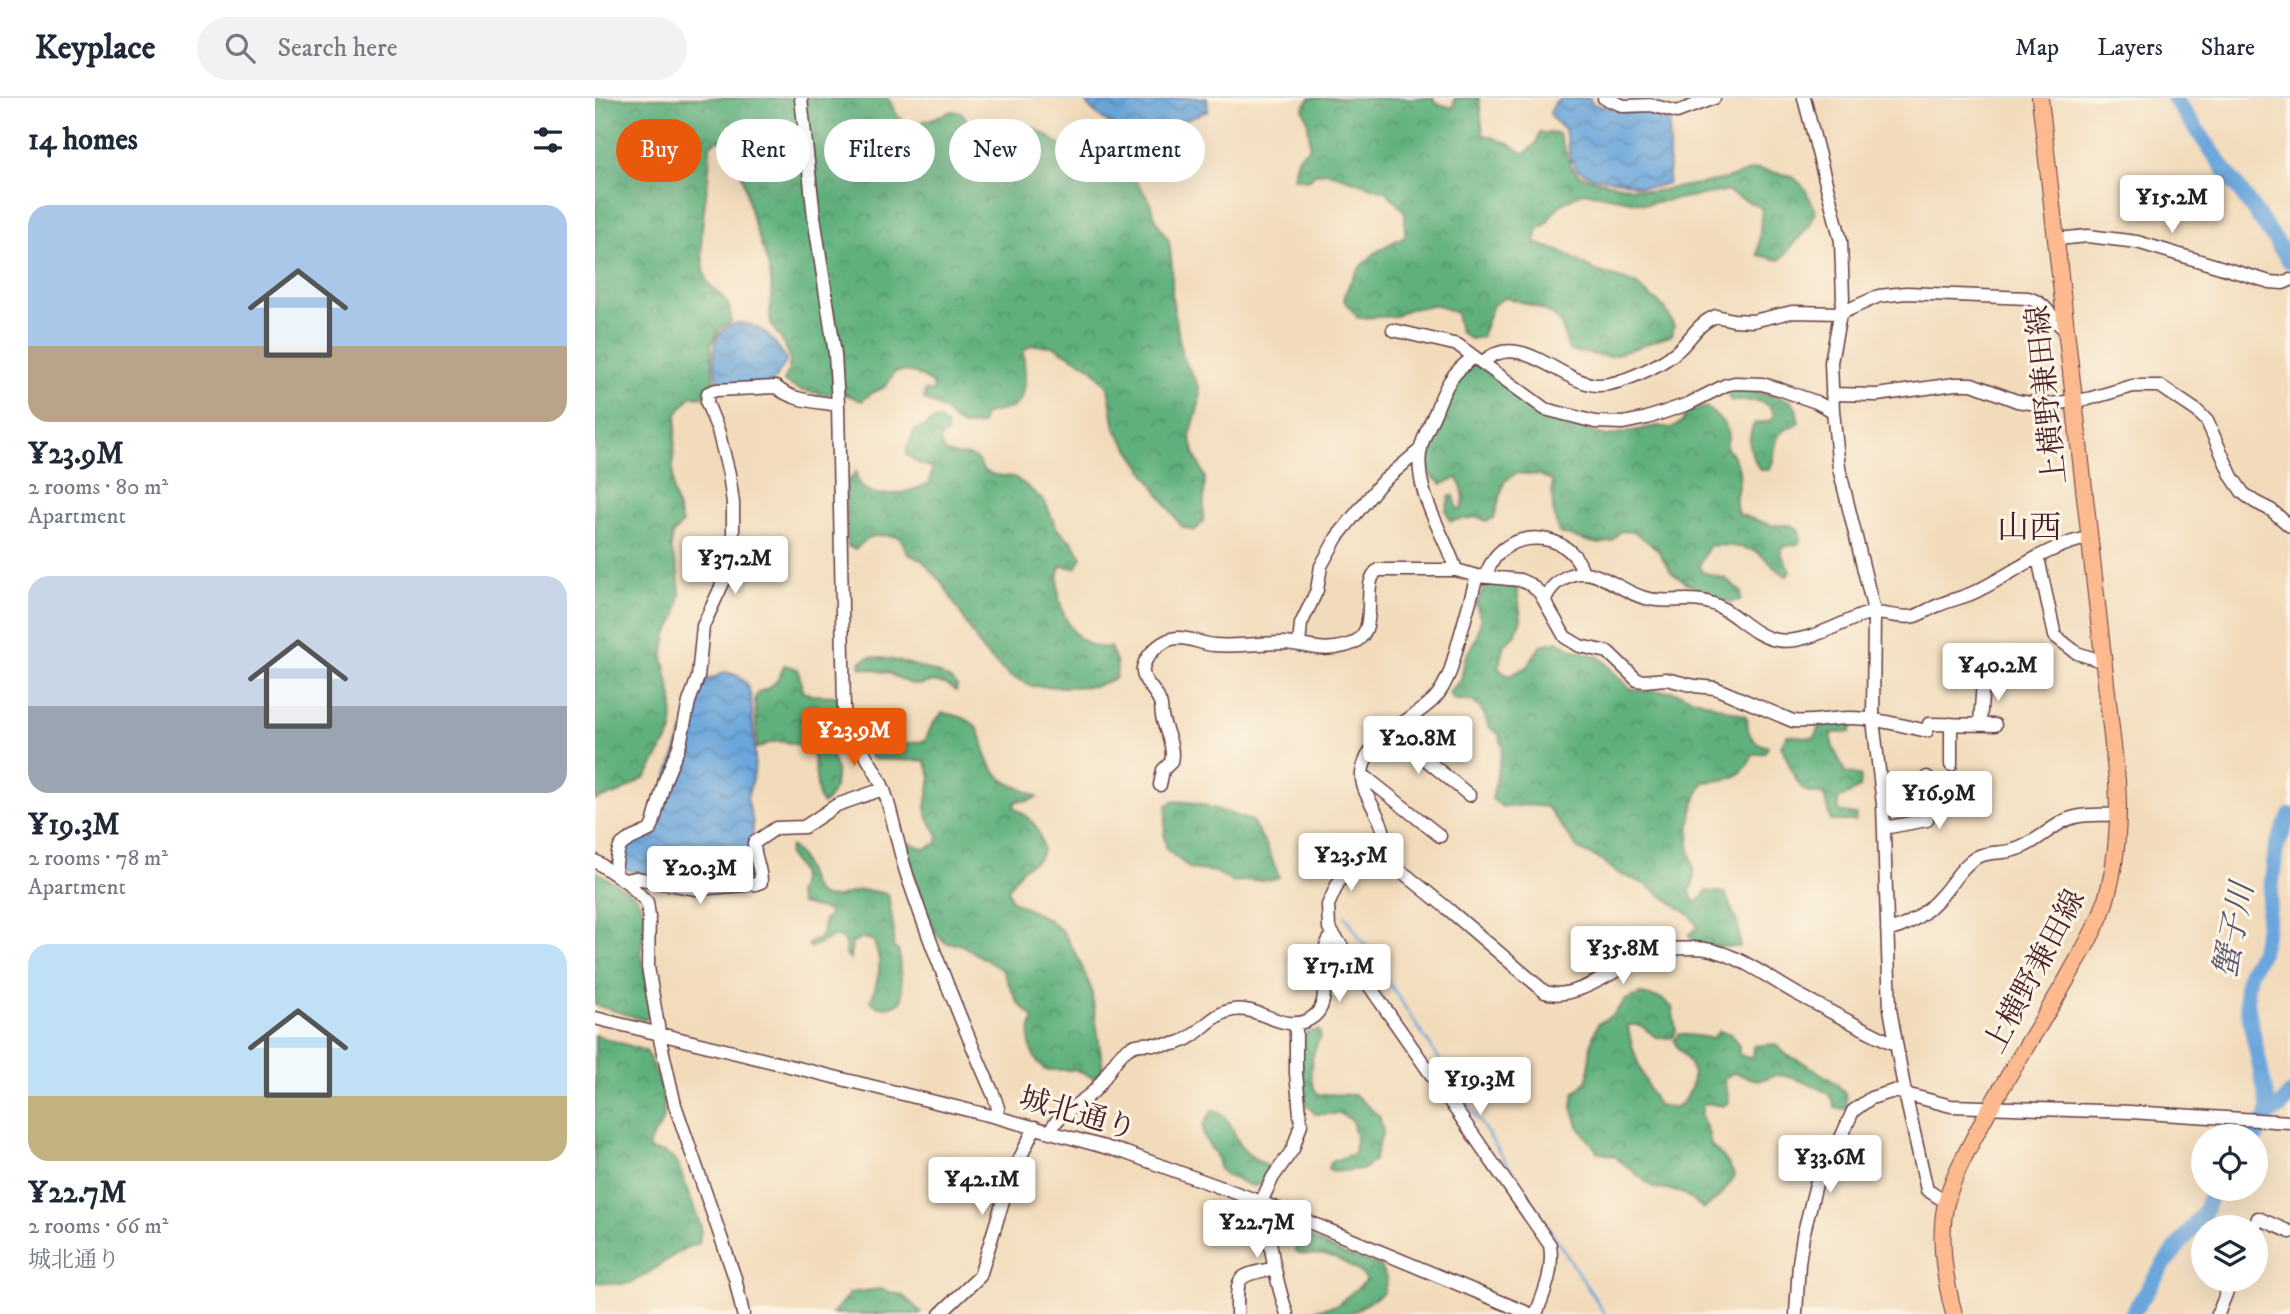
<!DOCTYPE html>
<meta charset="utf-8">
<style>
body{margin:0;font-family:"IM FELL DW Pica","Noto Serif JP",serif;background:#f2f2f3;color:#1f2937;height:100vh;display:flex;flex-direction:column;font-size:26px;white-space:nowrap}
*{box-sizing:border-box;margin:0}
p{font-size:23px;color:#747a83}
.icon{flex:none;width:38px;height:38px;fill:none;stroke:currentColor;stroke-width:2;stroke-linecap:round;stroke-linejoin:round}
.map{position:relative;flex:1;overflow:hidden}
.sheet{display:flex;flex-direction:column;background:#fff;width:595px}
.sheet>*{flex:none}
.banner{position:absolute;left:21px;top:21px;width:665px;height:63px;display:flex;gap:14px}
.buttons{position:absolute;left:1596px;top:1026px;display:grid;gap:14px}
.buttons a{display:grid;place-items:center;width:77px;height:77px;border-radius:50%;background:#fff;box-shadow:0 7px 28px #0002;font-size:35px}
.price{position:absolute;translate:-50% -60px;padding:0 16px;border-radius:7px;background:#fff;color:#222;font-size:23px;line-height:46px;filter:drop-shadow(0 2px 4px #0008)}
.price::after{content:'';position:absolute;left:50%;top:42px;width:21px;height:16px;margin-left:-10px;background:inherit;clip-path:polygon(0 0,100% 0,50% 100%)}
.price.selected{background:#ea580c;color:#fff}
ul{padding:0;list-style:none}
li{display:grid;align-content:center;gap:14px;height:371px;padding:0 28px}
li span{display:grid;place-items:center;height:217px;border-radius:21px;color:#555}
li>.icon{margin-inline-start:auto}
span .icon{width:126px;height:126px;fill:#fffc;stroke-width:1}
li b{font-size:30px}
h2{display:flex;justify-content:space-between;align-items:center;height:84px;padding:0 28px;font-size:30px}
.tag{padding:0 24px;border-radius:32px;background:#fff;box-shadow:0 7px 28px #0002;font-size:24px;line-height:63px}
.tag.selected{background:#ea580c;color:#fff}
header{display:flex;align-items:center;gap:42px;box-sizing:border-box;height:98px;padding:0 35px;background:#fff;border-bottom:2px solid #e0e1e3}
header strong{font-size:33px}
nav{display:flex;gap:38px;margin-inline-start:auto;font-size:24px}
.search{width:490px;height:63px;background:#f2f2f3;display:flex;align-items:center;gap:18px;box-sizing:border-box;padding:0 24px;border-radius:38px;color:#747a83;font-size:26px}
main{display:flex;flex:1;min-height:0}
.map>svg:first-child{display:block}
.forest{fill:url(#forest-crowns);stroke:#546854;stroke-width:2}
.water{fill:url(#water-waves);stroke:#5a6283;stroke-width:2}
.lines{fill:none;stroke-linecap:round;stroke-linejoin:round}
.stream{stroke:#6aa6db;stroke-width:2.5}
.river{stroke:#6aa6db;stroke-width:16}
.minor-casing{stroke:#633b41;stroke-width:15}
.major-casing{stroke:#633b41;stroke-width:18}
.minor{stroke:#fff;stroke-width:12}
.major{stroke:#fcba8e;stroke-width:16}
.labels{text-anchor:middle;stroke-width:6;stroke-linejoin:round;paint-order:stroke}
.street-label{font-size:30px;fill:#4a1f2b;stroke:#fcf5e5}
.neighbourhood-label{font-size:32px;fill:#4a1f2b;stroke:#fcf5e5}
.water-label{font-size:32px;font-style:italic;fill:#575571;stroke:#fcf5e5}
</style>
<header>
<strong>Keyplace</strong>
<div class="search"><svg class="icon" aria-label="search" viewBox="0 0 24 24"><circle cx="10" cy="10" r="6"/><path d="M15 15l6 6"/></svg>Search here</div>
<nav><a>Map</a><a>Layers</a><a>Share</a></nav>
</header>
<main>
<section class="sheet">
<h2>14 homes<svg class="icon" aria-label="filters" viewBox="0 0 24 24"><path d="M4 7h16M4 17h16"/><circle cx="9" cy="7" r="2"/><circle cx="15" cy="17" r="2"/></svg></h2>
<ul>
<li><span style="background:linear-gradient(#a9c7e8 65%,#b9a48a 0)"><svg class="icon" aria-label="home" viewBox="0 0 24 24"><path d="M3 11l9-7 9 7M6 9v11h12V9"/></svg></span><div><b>¥23.9M</b><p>2 rooms · 80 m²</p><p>Apartment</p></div></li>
<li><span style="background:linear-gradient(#c9d6e8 60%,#9aa5b1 0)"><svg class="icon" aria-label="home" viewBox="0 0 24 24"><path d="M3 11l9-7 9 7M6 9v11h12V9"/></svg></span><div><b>¥19.3M</b><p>2 rooms · 78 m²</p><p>Apartment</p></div></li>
<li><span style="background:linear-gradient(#bfe0f5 70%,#c2b280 0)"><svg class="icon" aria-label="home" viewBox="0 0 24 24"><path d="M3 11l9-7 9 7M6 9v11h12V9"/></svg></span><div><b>¥22.7M</b><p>2 rooms · 66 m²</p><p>城北通り</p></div></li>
</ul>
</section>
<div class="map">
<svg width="1695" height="1216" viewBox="0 0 1695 1216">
<defs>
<pattern id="forest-crowns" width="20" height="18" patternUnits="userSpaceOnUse" patternTransform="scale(1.75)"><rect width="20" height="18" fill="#5fb07d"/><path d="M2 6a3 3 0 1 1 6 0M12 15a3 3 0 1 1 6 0" fill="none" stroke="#508f67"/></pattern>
<pattern id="water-waves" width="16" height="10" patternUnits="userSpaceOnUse" patternTransform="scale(1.75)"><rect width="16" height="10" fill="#6aa6db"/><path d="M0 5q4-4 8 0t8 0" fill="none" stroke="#5987b2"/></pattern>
</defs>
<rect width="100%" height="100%" fill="#fcf5e5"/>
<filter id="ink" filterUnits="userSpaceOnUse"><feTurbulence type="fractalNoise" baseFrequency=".0143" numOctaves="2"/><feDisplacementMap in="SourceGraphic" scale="14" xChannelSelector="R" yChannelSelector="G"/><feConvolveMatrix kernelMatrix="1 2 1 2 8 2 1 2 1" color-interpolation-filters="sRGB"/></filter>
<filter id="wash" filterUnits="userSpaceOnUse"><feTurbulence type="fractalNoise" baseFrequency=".00686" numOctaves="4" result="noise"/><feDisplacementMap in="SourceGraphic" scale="28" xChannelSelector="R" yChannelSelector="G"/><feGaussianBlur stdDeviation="1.57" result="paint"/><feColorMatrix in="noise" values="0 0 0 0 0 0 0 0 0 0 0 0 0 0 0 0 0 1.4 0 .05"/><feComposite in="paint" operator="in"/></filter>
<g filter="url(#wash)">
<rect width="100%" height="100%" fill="#f2dbbb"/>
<!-- forest -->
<path class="forest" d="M0,0H293L303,19L317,28L357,13L367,15L375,27C389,29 393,26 407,25C440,20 474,51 490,77L501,76L517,58L528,54L535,61L542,85L554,102L562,124L574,143L577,169V200L587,258L605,291L604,306L595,338L600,358L610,379L608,424L599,433L586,428L520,330L513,289L497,270L458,248L436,247L428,253C429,270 436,301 416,310C407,313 397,314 388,317V324L385,327L368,328L358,323L351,313L329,301L330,293H338L339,287C324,276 318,271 299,274C289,299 281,287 267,303L248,295L228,296L205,292L189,284C198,262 197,259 185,239C182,235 177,230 176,225C173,212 178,195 176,182C173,159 163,141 157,119C150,93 148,58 124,41L115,47C116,84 104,120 107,156C108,164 109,177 112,183C124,201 136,197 136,224L125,230L116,247L119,283L109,298L95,299L82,316L78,364V394L87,426L77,437L76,451L83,473L85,495L82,517L72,537L68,559L78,605L77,634L52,678L24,695L0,702Z
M715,0H838L840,5L858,10L860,0H884L888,36L912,45L930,56L941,45L945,35H963L976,68L984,77L1000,82L1056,94L1131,81L1161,71L1197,78L1209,89L1221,114L1215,127L1185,162L1163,157L1167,110L1131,93L1051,106L988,94C979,99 970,103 962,110C953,119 956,125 943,131L940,145L967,154L999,172L1039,185L1070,210L1079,228L1077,237L1015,259L975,253C969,243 970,236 966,226C960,212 925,204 911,199L898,207L886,239L875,241L865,234L861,215L842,207L814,211L801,218L763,220L749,202C755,172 782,149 810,139V114L792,94L732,74L721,75L713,83L698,79L704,58L715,49L713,23L708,10Z
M882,267L928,304L953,318L982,326L999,335L1013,338L1062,328L1076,330L1087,324L1091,314L1111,309L1128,324L1134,336L1131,349C1159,382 1133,389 1143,416L1176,427H1195L1203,431L1206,441L1203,446L1187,449L1186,455L1195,473L1192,478C1181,472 1174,463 1165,456C1156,449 1125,446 1114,448L1104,468L1107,474L1131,481L1146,494V502L1135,504L1114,499L1077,475L1062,451L1040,434L1025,433L1017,443L1003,446L964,435L958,413L957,383L945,377L921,375L909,384L899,420L891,423L883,419L855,423L851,412L855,398H859L862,410L866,412C871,401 868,391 863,380L847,386L835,377L832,366L834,346L858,281L873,269Z
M1145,292L1162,294L1196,303L1201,311L1204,324C1199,328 1192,329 1188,333C1177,341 1182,361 1174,372H1165C1155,356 1151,344 1159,326L1175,323L1179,316C1171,298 1153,304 1136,303L1133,297Z
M344,321L352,328V335L346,340C344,366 372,351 382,362C384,363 387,370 388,372L399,377L419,379L433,389L450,404L462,431L476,443L487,459L481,470L466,468C455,499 476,556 515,549L522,566L521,580L501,588L468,589L437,588L413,577L388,553L348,486L327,462L313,456L305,439C285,436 275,435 261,451L253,449L250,387L261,374C264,408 313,396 335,385L337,369L325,366L312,357V350L320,332C329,330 334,323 344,321Z
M906,483L922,490L926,521L920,538L909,547L903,570L914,578L932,569L946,547L963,543L979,552L1004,559L1034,590L1047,593H1077L1151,618C1153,636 1154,643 1173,649L1169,655L1158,656C1149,681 1133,682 1109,684C1098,699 1094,725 1094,744C1094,766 1105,768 1095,794L1099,805L1106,801L1111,793L1130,795L1144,830L1145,849H1128L1099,845L1094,837L1103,829L1096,818L1050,786L1022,775L1007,762L983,751L952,709L933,707L908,709L897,701L908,649L904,636L893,628L889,615L879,604L857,601L854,593L866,582L870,560L881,540L886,522L881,506L890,489Z
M275,559C295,560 350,572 362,588L361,593L350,586L336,584L324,587L314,585L293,575L265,569L266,563Z
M189,567L203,571L208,593L216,597L242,598L251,642L245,645H238L234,649C235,656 238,660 240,667C244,678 238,700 228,706L224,701L218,657C211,648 191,642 179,644C173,644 169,649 162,650L160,600L163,594C179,590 184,582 189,567Z
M347,615C403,622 376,650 404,678C414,689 431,690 442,699L433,703H421L419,709C439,723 445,729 448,753L442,762L427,771L413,791L417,803L453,821L468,834L483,860L496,890L508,971L499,980L481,972H450C433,955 431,942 439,920L423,905L407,872L365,846L351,845L341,836L325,799L312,750L314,745L330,751L342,745L343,737L333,721L331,709L336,679L330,663L277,661L264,637V632H272C287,650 309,647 330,643L337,627Z
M1245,624L1258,627L1255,634L1237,635V647L1250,674L1266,678L1265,690L1243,701L1244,714L1261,717L1260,723H1236L1229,697C1223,696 1217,695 1211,693C1201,688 1192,659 1186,648L1192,637L1219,640L1225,627Z
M579,703L603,705L657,723L672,749L684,779C671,786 653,779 639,785L621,774L596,771L572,752L569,739L572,707Z
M195,748C214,759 211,792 227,798C242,803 251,795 265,792C274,791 284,795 293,796L299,833L298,849L304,854C304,871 308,886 307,903L297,908L283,909L276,903C284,879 289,866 278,842L268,840L257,845L255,861L251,857L250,845L244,839H237L215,850L213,846L227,838L229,822L234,818V813L205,806L202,795C210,777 205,771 193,757Z
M0,773L41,798L48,811L50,822L46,855L58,914L50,922L0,907Z
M1046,896L1065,900L1077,909L1081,933L1077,940L1061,939L1045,927H1033C1034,946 1052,991 1063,1007L1079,1010C1096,1001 1104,978 1092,961C1087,953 1082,952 1079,942L1084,936L1118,940L1124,933L1136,936L1144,948V957L1154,960L1159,958L1158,948L1180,946L1193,958L1211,966L1242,986L1250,996L1252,1011L1240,1010C1239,1004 1237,999 1232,995C1222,988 1192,976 1180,977C1174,978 1170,982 1164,982C1155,982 1149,976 1137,975L1129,981C1129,990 1135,995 1134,1004L1128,1008L1111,1005L1107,1009L1106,1018L1114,1036L1116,1047L1130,1061L1140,1078L1126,1097L1109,1111L1089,1096L1073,1091L1059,1090L1019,1058L1003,1054L983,1028L977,1009L979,995C1001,979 991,971 996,948C997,941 1000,933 1003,926L1019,916L1030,902Z
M724,932L726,939C716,953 711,983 723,996L760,997L784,1018L788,1033L779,1062L769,1071L738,1074L733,1070L737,1063L759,1056L761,1040L757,1022L746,1016H720C717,1012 712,1007 710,1002C703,987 702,948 711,935Z
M0,937L51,953C61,974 76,1004 65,1028C59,1039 55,1039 53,1052L70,1055L82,1064L106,1129L104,1145C77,1152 60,1176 34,1185C25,1188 10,1184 0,1184Z
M618,1012C638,1019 637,1038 649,1052C658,1062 668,1063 677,1072L667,1086L657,1088L632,1078L625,1072L621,1057L609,1040L608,1027Z
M714,1139L747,1156L785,1168L792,1182L788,1195L755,1216H717L716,1213L742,1207L772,1182C764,1171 742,1159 728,1157C717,1155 709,1159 700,1153L702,1141Z
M285,1191L308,1198L326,1214L324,1216H237L255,1195Z"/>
<!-- water -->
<path class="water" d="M490,0H612L613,13L532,44H527C525,39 523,33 518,29C508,19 493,14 490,0Z
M967,0H994L998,6L1034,15L1053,12L1075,17L1073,85L1059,89H1046L1027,83L998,79L983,72L976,62L970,32L957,20L955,15L960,5Z
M144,225C169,227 177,241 191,260V264L177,285L123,287C119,262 111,231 144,225Z
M131,574L143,578L152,586L156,599L160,658L159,676L152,700L158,725L157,754L161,779L129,784L92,785L28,771L26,761L28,752L52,738L102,593L108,584Z"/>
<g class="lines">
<!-- stream -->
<path class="stream" d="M750,817L1010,1216"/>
<!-- river -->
<path class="river" d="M1579,0L1695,163
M1673,1016L1685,1009L1695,996
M1661,1039L1673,1016V1007L1653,912L1651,889L1655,873L1666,854L1671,833L1681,750L1695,717
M1537,1216L1569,1166L1609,1115L1618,1090"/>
</g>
</g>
<g filter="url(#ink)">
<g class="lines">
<!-- minor casing -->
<g class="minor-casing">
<path id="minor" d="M206,0L219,119L240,256L243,307L249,611C256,642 278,663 289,692C299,721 303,751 313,780C338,854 367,926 399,998L403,1010L401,1019
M1009,0L1029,8L1056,7L1082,14L1119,0
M1209,0L1246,143L1248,201L1236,264L1238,313L1244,370L1279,513L1278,622L1288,706L1295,911L1310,995L1332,1092L1351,1104
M1462,141L1493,138L1542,144L1675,184L1688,185L1695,182
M798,232L863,247L950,311L1000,324L1028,325L1052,320L1093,306L1131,287L1140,285L1167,286L1184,291L1221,304L1238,313
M887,265C924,230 964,284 1002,287C1023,288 1065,268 1081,254C1096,242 1101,226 1121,218L1138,222L1158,223L1197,214L1246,215L1284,198L1311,195L1433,200C1456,207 1454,221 1472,233
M1237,296L1282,297L1360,286H1377L1422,303L1449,307L1493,301L1538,288H1565L1602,313L1612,323L1637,379L1648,395L1660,404L1676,412L1695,428
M1443,460L1460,538L1482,555L1509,564
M861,472C849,435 820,396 825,355C826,342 835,327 840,315C850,289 856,275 879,259
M890,478C894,470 897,461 904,455C930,429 979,439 988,475
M950,502C953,493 958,487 966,482C996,461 1022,493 1050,500C1074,507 1099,496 1123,508C1144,518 1158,538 1182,542C1209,547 1243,526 1268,517C1286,511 1302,522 1320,518C1328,515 1336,510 1344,507C1357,501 1372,499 1384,492C1418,475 1457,445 1495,440
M704,547L706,526L722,492L726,468L742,439L785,386L826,351
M1385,626L1388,583L1391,579H1415
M796,633L874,697
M1356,667V626
M767,678L772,680L845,738
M565,687L568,672L576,664C580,647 570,634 567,618C566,612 567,607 564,602C560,591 546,583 548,570C551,556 568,541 582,540C594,539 606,546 619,547C641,549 665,545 688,545C711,546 725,555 750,548C791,538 762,488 783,472H861L882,478L925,482L936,487L945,495L970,539L985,548L1013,554L1042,582L1049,583L1071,581L1100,588L1120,590L1198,623C1217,625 1235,620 1254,620C1280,620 1306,627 1332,633L1334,626L1400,627
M1289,730L1332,722V679
M0,763L33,785L52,804L54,818L53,869L66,946L80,1007L140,1180L148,1216
M789,763C790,754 791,744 789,736C786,715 765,696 767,675C772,638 815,625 838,602C846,594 850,585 855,574L882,478
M20,776C23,740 25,747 55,732L58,726L70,682L85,646L94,604L103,579L108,528L138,463V405L134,376L123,332L112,305L113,295L121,292L181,289C199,304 221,303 243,307
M30,782L41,780L102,791L161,786L166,784C166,770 159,759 159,745L181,730L209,729L242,707L288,691
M1292,832C1311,831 1334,812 1346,798C1358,785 1366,768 1382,759C1394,753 1407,756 1419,752C1438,747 1453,731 1471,722C1486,715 1507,717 1524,717
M0,920L401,1019L531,1055L666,1104L935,1216
M455,1034C461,1017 485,1006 498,994C511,982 517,962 531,952C546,940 566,950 583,945C604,939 616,915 638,912C664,907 689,936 715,921C744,905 716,858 738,837
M666,1104L678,1079L698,1051L706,1026L701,975V925
M676,1108C668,1131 684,1192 692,1216
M1660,1129L1663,1120L1695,1134
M345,1216L385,1178L414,1083L440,1029
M642,1216C642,1175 641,1179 680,1170
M941,1216C950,1193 959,1172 955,1147L734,830L733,807L743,785L753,773L764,765L775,762L789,763L811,777L853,811L950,894C982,904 1025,867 1054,856C1068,851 1083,850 1097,850C1135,849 1171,879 1204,897C1234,913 1264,929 1295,944H1301
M1201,1216L1204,1165L1208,1138L1221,1086L1241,1051L1258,1013L1276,1000L1299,993L1356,1008L1535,1014L1695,1024
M1623,1216L1637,1181"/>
</g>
<!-- major casing -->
<g class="major-casing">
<path id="major" d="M1359,1216C1350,1182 1343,1140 1351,1105C1357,1080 1371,1055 1383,1032C1410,980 1443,931 1472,881C1484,859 1498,837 1507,814C1522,771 1525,729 1522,683L1445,0"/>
</g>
<!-- minor -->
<use href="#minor" class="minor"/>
<!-- major -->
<use href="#major" class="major"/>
</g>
</g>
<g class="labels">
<!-- street labels -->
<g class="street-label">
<text transform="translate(1451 297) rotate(-96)" y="10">上横野兼田線</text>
<text transform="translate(1439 873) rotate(-62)" y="10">上横野兼田線</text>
<text transform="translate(483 1015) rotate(16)" y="10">城北通り</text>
</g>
<!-- neighbourhood labels -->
<g class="neighbourhood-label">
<text x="1434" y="440">山西</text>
</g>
<!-- water labels -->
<g class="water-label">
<text transform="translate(1638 832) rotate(-79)" y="11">蟹子川</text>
</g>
</g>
</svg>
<div class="buttons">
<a><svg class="icon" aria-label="locate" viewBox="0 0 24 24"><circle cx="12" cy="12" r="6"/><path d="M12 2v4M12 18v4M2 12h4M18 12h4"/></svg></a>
<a><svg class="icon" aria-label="layers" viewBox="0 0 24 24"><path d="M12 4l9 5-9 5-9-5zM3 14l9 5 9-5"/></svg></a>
</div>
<b class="price" style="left:1577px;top:137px">¥15.2M</b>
<b class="price" style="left:140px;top:498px">¥37.2M</b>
<b class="price" style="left:1403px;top:605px">¥40.2M</b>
<b class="price selected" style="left:259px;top:670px">¥23.9M</b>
<b class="price" style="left:823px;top:678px">¥20.8M</b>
<b class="price" style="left:1344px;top:733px">¥16.9M</b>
<b class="price" style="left:756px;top:795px">¥23.5M</b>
<b class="price" style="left:105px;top:808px">¥20.3M</b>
<b class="price" style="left:1028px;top:888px">¥35.8M</b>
<b class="price" style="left:744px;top:906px">¥17.1M</b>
<b class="price" style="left:885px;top:1019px">¥19.3M</b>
<b class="price" style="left:1235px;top:1097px">¥33.6M</b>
<b class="price" style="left:387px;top:1119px">¥42.1M</b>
<b class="price" style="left:662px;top:1162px">¥22.7M</b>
<div class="banner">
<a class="tag selected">Buy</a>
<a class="tag">Rent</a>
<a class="tag">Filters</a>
<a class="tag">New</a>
<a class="tag">Apartment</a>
</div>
</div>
</main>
